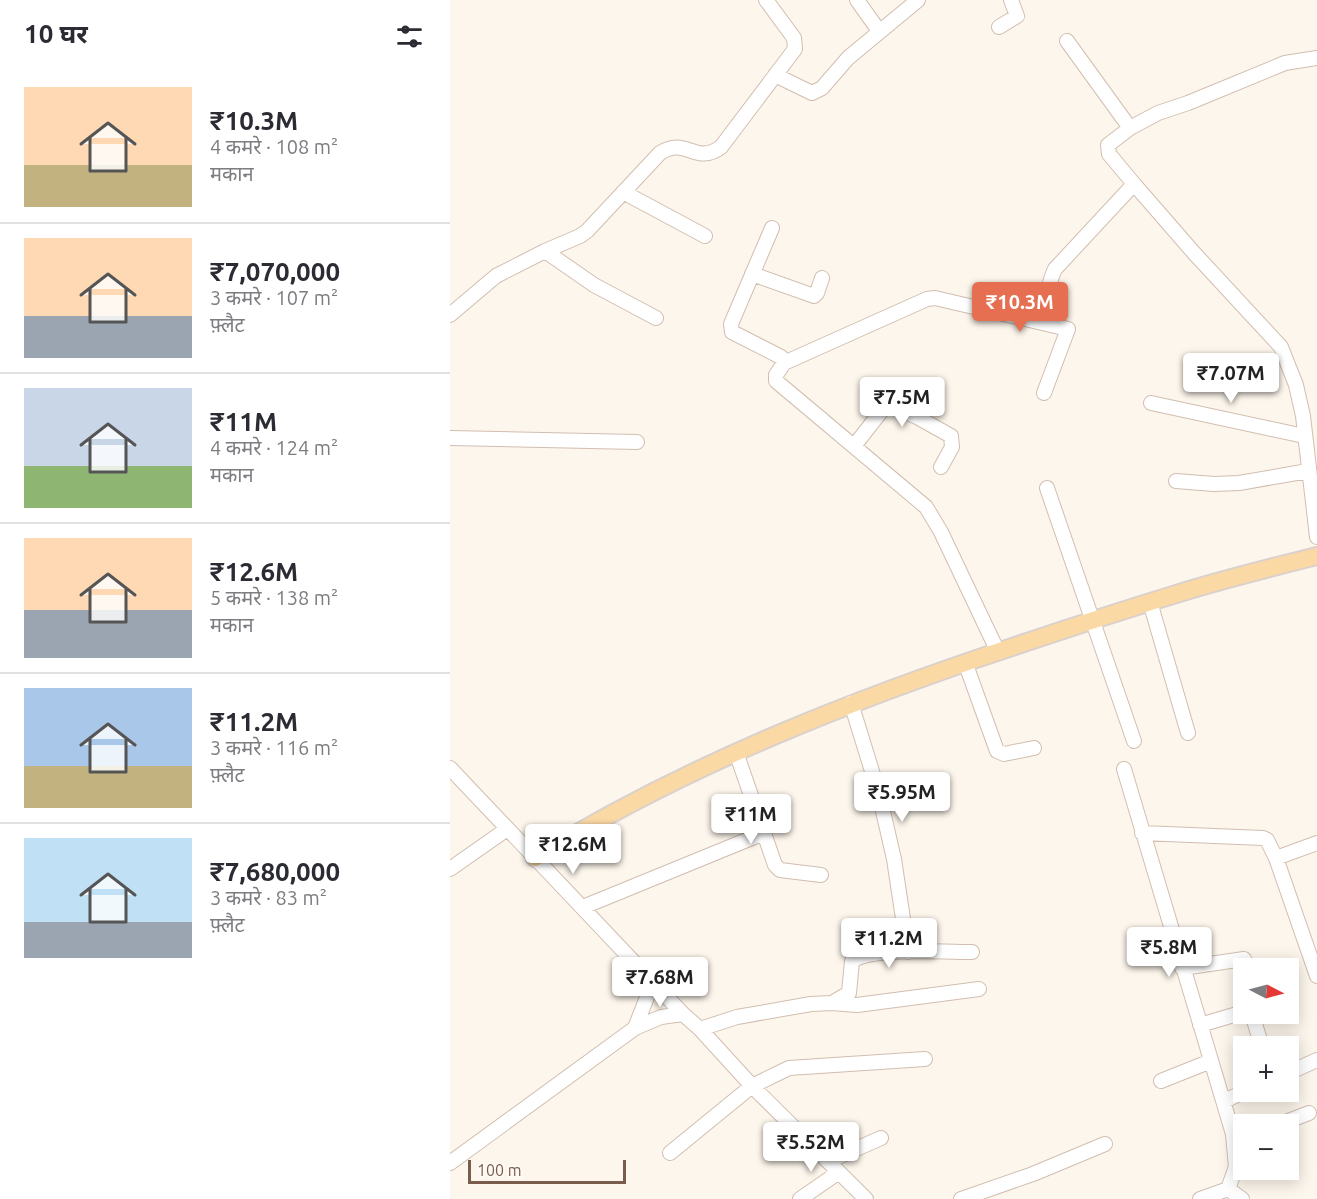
<!DOCTYPE html>
<html lang="hi">
<meta charset="utf-8">
<style>
body{margin:0;font-family:Ubuntu,"Noto Sans Devanagari",sans-serif;background:#f7f7f7;color:#2b2b33;height:100vh;display:flex;flex-direction:column;font-size:22px;white-space:nowrap}
*{box-sizing:border-box;margin:0}
p{font-size:20px;color:#7c7c81}
.icon{flex:none;width:33px;height:33px;fill:none;stroke:currentColor;stroke-width:2;stroke-linecap:round;stroke-linejoin:round}
.map{position:relative;flex:1;overflow:hidden}
.side{display:flex;flex-direction:column;background:#fff;width:450px}
.side>*{flex:none}
.needle{width:39px;rotate:96deg}
.fabs{position:absolute;left:783px;top:958px;display:grid;gap:12px}
.fabs a{display:grid;place-items:center;width:66px;height:66px;border-radius:0px;background:#fff;box-shadow:0 3px 15px #0003;font-size:30px}
.scale{position:absolute;left:18px;bottom:15px;width:158px;box-sizing:border-box;padding-left:6px;border:3px solid #7a5c4d;border-top:0;font-size:16px;line-height:21px;white-space:nowrap;color:#7a5c4d;-webkit-text-stroke:4px #fffaf3;paint-order:stroke}
.price{position:absolute;translate:-50% -51px;padding:0 14px;border-radius:6px;background:#fff;color:#222;font-size:20px;line-height:39px;filter:drop-shadow(0 2px 3px #0008)}
.price::after{content:'';position:absolute;left:50%;top:36px;width:18px;height:14px;margin-left:-9px;background:inherit;clip-path:polygon(0 0,100% 0,50% 100%)}
.price.selected{background:#e76f51;color:#fff}
ul{padding:0;list-style:none}
li{display:flex;align-items:center;gap:18px;height:150px;padding:0 24px}
li+li{border-top:2px solid #e1e1e2}
li span{display:grid;place-items:center;flex:none;width:168px;height:120px;border-radius:0px;color:#555}
li>.icon{margin-inline-start:auto}
span .icon{width:72px;height:72px;fill:#fffc;stroke-width:1}
li b{font-size:26px}
h2{display:flex;justify-content:space-between;align-items:center;height:72px;padding:0 24px;font-size:26px}
main{display:flex;flex:1;min-height:0}
.map>svg:first-child{display:block}
.lines{fill:none;stroke-linecap:round;stroke-linejoin:round}
.minor-casing{stroke:#d1beb0;stroke-width:16}
.major-casing{stroke:#dad1cd;stroke-width:20}
.minor{stroke:#fff;stroke-width:14}
.major{stroke:#fbd9a5;stroke-width:16}
</style>
<main>
<section class="side">
<h2>10 घर<svg class="icon" aria-label="filters" viewBox="0 0 24 24"><path d="M4 7h16M4 17h16"/><circle cx="9" cy="7" r="2"/><circle cx="15" cy="17" r="2"/></svg></h2>
<ul>
<li><span style="background:linear-gradient(#ffd9b3 65%,#c2b280 0)"><svg class="icon" aria-label="home" viewBox="0 0 24 24"><path d="M3 11l9-7 9 7M6 9v11h12V9"/></svg></span><div><b>₹10.3M</b><p>4 कमरे · 108 m²</p><p>मकान</p></div></li>
<li><span style="background:linear-gradient(#ffd9b3 65%,#9aa5b1 0)"><svg class="icon" aria-label="home" viewBox="0 0 24 24"><path d="M3 11l9-7 9 7M6 9v11h12V9"/></svg></span><div><b>₹7,070,000</b><p>3 कमरे · 107 m²</p><p>फ़्लैट</p></div></li>
<li><span style="background:linear-gradient(#c9d6e8 65%,#8fb573 0)"><svg class="icon" aria-label="home" viewBox="0 0 24 24"><path d="M3 11l9-7 9 7M6 9v11h12V9"/></svg></span><div><b>₹11M</b><p>4 कमरे · 124 m²</p><p>मकान</p></div></li>
<li><span style="background:linear-gradient(#ffd9b3 60%,#9aa5b1 0)"><svg class="icon" aria-label="home" viewBox="0 0 24 24"><path d="M3 11l9-7 9 7M6 9v11h12V9"/></svg></span><div><b>₹12.6M</b><p>5 कमरे · 138 m²</p><p>मकान</p></div></li>
<li><span style="background:linear-gradient(#a9c7e8 65%,#c2b280 0)"><svg class="icon" aria-label="home" viewBox="0 0 24 24"><path d="M3 11l9-7 9 7M6 9v11h12V9"/></svg></span><div><b>₹11.2M</b><p>3 कमरे · 116 m²</p><p>फ़्लैट</p></div></li>
<li><span style="background:linear-gradient(#bfe0f5 70%,#9aa5b1 0)"><svg class="icon" aria-label="home" viewBox="0 0 24 24"><path d="M3 11l9-7 9 7M6 9v11h12V9"/></svg></span><div><b>₹7,680,000</b><p>3 कमरे · 83 m²</p><p>फ़्लैट</p></div></li>
</ul>
</section>
<div class="map">
<svg width="867" height="1199" viewBox="0 0 867 1199">
<rect width="100%" height="100%" fill="#fdf6ec"/>
<g class="lines">
<!-- minor casing -->
<g class="minor-casing">
<path id="minor" d="M407,0L429,31
M549,27L567,16L561,0
M617,41L680,128L658,145L659,154L684,184
M325,75L362,93L372,88L398,58L468,0
M680,128L708,113L738,103L835,63L867,58
M173,192L255,236
M322,228L281,324L282,332L331,357L334,363L326,375V381L476,507L491,532L548,652
M95,251L130,236L137,231L210,153C237,136 245,166 271,147L345,49L344,38L316,0
M302,274L364,296L367,293L372,278
M0,315L46,276L95,251L144,285L206,318
M582,320C599,307 596,287 605,269L684,184L744,253L831,347L846,385L853,416L867,537
M334,363L477,299L485,298L618,329L594,393
M701,403L854,436
M0,438L187,442
M404,446L437,404L467,417L501,436L502,447L491,467
M726,481L764,484L789,483L858,471
M597,488L684,741
M700,602L738,733
M515,662L547,751L554,754L584,748
M401,703L429,794L444,859L458,952
M286,752L325,865L330,870L371,875
M0,768L233,1014L250,1029L302,1086L416,1199
M674,769L783,1134L786,1167L778,1189L750,1199
M692,833L813,838L817,840L826,858L867,976
M826,858L867,843
M0,869L57,829
M133,907L314,833
M732,968L794,959
M382,1003L399,993L402,961C421,947 496,952 522,952
M802,1014L812,1047
M750,1025L794,1012
M185,1028L199,992L201,978
M250,1029L287,1017L361,1004L382,1003L407,1005L529,989
M838,1073L867,1060
M711,1081L761,1061
M774,1101L794,1092
M828,1125L859,1113
M220,1153L302,1086L339,1068L475,1059
M379,1161L431,1138
M0,1163L185,1028L211,1017L233,1014
M778,1189L792,1199
M350,1199L389,1172
M511,1199L583,1174L655,1144"/>
</g>
<!-- major casing -->
<g class="major-casing">
<path id="major" d="M85,858C238,764 406,698 577,642C625,626 674,610 723,595C770,580 819,568 867,556"/>
</g>
<!-- minor -->
<use href="#minor" class="minor"/>
<!-- major -->
<use href="#major" class="major"/>
</g>
</svg>
<div class="fabs">
<a><svg class="needle" viewBox="-14 -14 28 28"><path d="M0-13l5 13h-10z" fill="#e53935"/><path d="M0 13l5-13h-10z" fill="#7c7c81"/></svg></a>
<a>+</a>
<a>−</a>
</div>
<div class="scale">100 m</div>
<b class="price selected" style="left:570px;top:333px">₹10.3M</b>
<b class="price" style="left:781px;top:404px">₹7.07M</b>
<b class="price" style="left:452px;top:428px">₹7.5M</b>
<b class="price" style="left:452px;top:823px">₹5.95M</b>
<b class="price" style="left:301px;top:845px">₹11M</b>
<b class="price" style="left:123px;top:875px">₹12.6M</b>
<b class="price" style="left:439px;top:969px">₹11.2M</b>
<b class="price" style="left:719px;top:978px">₹5.8M</b>
<b class="price" style="left:210px;top:1008px">₹7.68M</b>
<b class="price" style="left:361px;top:1173px">₹5.52M</b>
</div>
</main>
